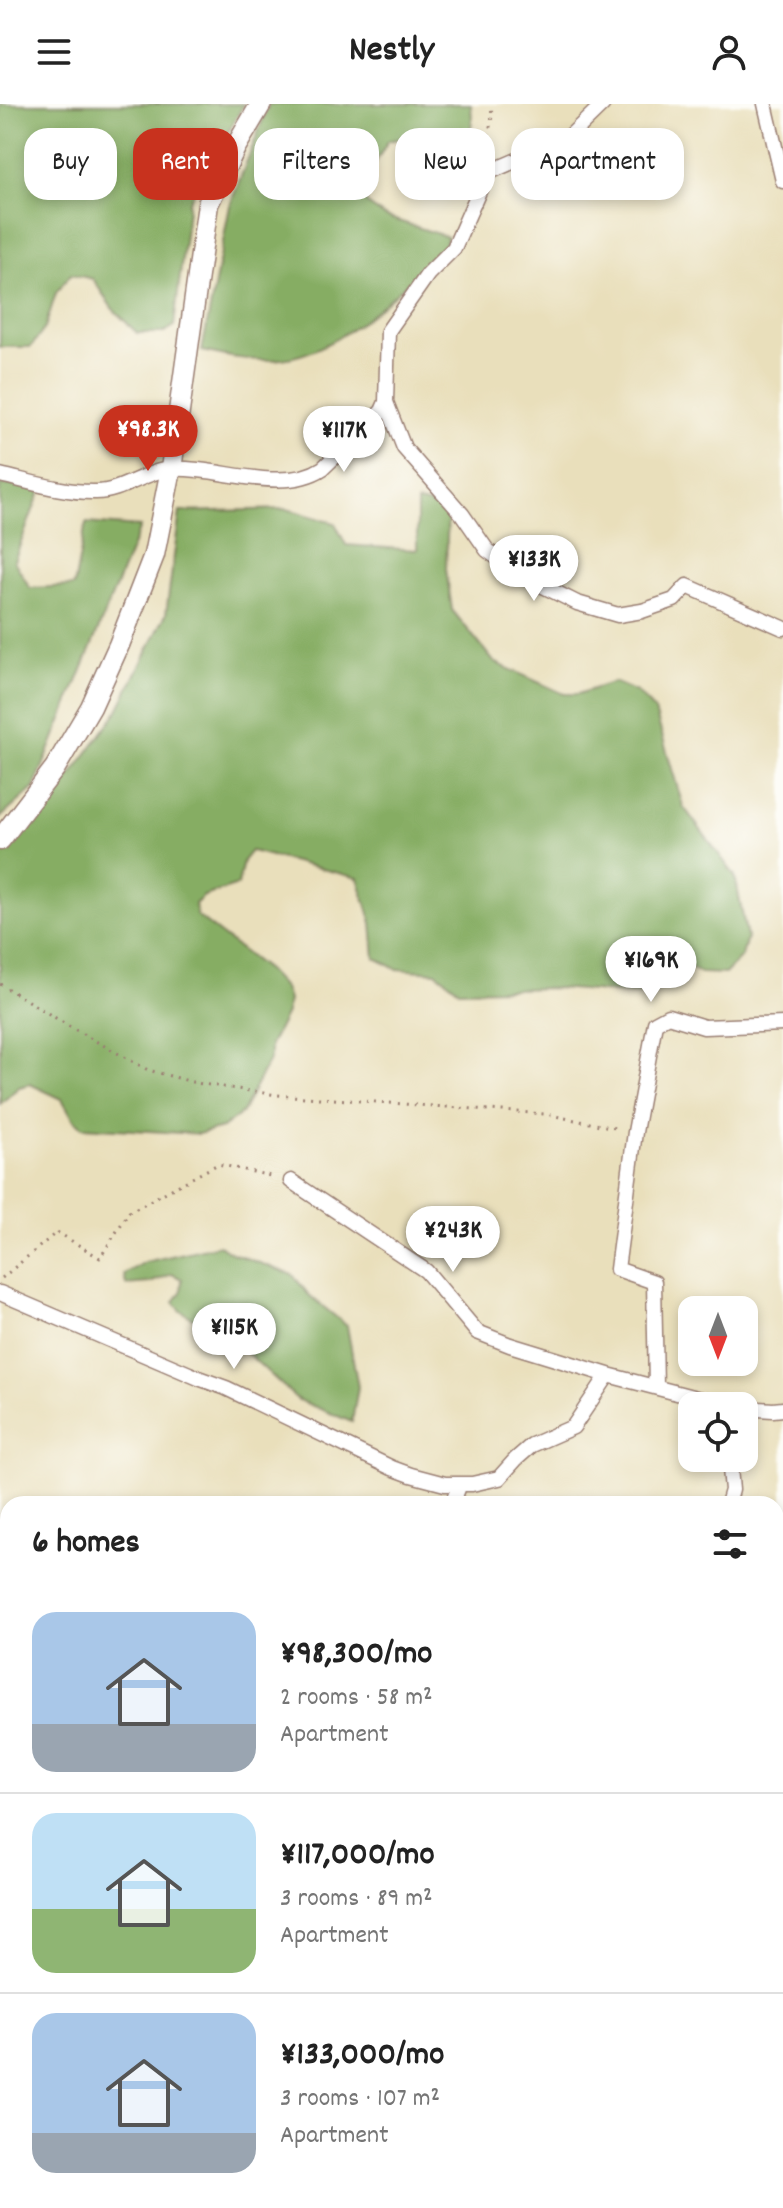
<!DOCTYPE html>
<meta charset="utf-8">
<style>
body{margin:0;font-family:Dekko,sans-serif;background:#f2f2f2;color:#222;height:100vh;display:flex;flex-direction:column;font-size:30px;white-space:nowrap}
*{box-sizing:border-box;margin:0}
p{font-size:26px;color:#767676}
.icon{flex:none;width:44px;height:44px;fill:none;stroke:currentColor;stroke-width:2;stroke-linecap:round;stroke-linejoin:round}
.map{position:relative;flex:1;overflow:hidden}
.drawer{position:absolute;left:0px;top:1392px;width:784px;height:712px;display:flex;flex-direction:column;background:#fff;border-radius:24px 24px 0 0;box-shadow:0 4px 12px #0003}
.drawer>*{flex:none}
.banner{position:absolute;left:24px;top:24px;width:736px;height:72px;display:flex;gap:16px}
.needle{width:52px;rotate:180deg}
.buttons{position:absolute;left:678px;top:1192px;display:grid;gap:16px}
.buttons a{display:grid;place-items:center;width:80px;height:80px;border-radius:16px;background:#fff;box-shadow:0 4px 12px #0003;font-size:40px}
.price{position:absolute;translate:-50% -68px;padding:0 18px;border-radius:28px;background:#fff;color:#222;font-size:26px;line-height:52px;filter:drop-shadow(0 2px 4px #0008)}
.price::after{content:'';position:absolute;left:50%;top:48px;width:24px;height:18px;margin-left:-12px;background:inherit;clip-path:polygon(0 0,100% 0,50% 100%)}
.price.active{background:#c8321e;color:#fff}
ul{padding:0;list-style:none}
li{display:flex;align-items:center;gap:24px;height:200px;padding:0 32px}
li+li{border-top:2px solid #e0e0e0}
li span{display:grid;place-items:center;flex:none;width:224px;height:160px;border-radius:24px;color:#555}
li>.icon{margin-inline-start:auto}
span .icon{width:96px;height:96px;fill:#fffc;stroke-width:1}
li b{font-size:34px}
h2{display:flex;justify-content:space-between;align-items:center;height:96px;padding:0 32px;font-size:34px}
.pill{padding:0 28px;border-radius:24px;background:#fff;box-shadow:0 4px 12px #0003;font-size:28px;line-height:72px}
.pill.active{background:#c8321e;color:#fff}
header{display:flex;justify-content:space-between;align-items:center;height:104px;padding:0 32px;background:#fff;font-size:36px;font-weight:700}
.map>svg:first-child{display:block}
.forest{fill:#86ad63;stroke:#686647;stroke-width:2}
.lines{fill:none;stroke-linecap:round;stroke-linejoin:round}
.river{stroke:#6dc0e9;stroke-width:28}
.street-casing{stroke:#9a7f73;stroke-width:17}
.secondary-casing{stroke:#9a7f73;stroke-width:23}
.path{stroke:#9a7f73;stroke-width:3;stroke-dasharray:2 6;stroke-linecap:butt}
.street{stroke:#fff;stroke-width:14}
.secondary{stroke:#fff;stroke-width:20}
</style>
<header><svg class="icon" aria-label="menu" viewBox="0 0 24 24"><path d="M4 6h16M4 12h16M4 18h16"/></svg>Nestly<svg class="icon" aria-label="person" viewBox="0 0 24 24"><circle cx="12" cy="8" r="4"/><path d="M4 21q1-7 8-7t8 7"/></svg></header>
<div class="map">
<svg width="783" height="2104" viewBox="0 0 783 2104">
<rect width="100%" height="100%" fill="#fdfcf7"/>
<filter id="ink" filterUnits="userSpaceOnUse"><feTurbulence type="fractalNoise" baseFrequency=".0125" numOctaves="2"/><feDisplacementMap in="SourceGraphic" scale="16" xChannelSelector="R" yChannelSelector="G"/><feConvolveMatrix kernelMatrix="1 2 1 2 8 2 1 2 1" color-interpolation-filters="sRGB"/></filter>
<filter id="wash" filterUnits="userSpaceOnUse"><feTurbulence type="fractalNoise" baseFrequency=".006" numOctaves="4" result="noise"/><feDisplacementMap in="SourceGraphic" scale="32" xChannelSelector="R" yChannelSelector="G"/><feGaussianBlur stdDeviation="1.8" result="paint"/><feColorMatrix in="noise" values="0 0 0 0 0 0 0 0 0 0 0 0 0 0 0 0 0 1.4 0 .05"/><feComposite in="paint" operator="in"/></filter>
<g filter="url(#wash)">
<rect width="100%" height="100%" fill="#e9dfbb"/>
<!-- forest -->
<path class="forest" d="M0,0H244L189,97L174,222L164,229H137L112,204L93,175L71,170L56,189L45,224L31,243H0Z
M269,0H471C472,18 475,27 459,38L424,30L388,37L367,73L366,99L386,113L448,133L443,145C402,184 341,248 282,255C255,258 228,253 202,247L230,101Z
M0,380L41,385L14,457L30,484L74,482L86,419L140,423L34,684L0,714Z
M417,398L448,404L446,465L452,506L494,558L564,590H578L614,578L637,588L655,607L683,702L735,772L747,834L742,852L725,870L700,869L679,857L668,860L644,889L632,890L556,884L459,886L436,868L397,865L375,854L372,819L358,774L251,747L243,757L238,781L204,792L195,800L197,812L267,866L284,884L288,896L286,909L270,941V954L242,1009L222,1024L198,1030L83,1023L74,1016L62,995L30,980L19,983L0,1000V752L53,696L117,608L166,510L180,408L287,405L335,419L346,441L417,446Z
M219,1141L232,1149L293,1171L309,1191L347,1222L358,1283L352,1318L298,1296L243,1245L181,1207L174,1198L181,1188L182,1175L172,1170L150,1179L126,1181L124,1170L145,1158Z"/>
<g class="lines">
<!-- river -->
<path class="river" d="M776,1946L783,1941
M446,2104L504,2096"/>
</g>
</g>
<g filter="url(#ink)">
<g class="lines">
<!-- street casing -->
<g class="street-casing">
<path id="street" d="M765,0L783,77
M386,298L404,344L462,410L487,446L521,471L577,499L618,511L642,507L674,496L687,482L783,524
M0,371C31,378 65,389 96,388C122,388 147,366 172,365C218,362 282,391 323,364L382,307L386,298L388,227L428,170L454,144L487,69L568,34L603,0
M291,1077L426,1167L477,1228L510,1241L608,1271L727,1302
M0,1189L201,1275L226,1284L392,1364L411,1371L445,1380H472L499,1374L516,1355L532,1341L573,1323L608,1271
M656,1283L654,1178L617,1165L635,1028L655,919L668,912L704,923L783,920
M744,1304L773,1306L783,1305
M452,1400L460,1380
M728,1400L732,1386L729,1354
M0,1439L8,1447
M776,1445L783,1449
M776,1808L783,1720
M776,1898L783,1894
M776,2002L783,1997
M0,2024L8,2021
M213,2104L232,2096
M615,2104L629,2096
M646,2104L655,2096"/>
</g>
<!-- secondary casing -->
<g class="secondary-casing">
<path id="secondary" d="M0,736L55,664L91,603L119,541L154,451L171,365L208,100L235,44L261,0"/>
</g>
<!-- path -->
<path class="path" d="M484,55L492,12L491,0
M0,880L72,924L148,966L196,979L277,991L545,1010L620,1025
M2,1174L57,1128L100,1154L129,1108L218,1060L275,1073"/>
<!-- street -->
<use href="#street" class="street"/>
<!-- secondary -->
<use href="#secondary" class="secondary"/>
</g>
</g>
</svg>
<div class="buttons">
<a><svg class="needle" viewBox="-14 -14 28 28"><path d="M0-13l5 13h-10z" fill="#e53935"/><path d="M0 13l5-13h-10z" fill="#767676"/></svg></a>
<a><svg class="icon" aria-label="locate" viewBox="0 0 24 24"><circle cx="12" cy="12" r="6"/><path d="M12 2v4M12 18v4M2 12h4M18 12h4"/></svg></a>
</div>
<b class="price active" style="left:148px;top:369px">¥98.3K</b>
<b class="price" style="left:344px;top:370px">¥117K</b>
<b class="price" style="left:534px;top:499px">¥133K</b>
<b class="price" style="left:651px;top:900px">¥169K</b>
<b class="price" style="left:453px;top:1170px">¥243K</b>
<b class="price" style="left:234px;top:1267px">¥115K</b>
<div class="banner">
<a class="pill">Buy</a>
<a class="pill active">Rent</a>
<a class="pill">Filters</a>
<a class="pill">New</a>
<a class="pill">Apartment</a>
</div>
<section class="drawer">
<h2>6 homes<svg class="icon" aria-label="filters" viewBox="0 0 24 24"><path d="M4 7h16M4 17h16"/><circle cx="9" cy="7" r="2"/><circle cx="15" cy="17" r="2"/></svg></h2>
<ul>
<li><span style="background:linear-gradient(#a9c7e8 70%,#9aa5b1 0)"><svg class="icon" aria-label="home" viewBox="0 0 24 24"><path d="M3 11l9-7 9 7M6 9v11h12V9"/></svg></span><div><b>¥98,300/mo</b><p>2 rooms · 58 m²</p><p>Apartment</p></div></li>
<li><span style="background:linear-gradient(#bfe0f5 60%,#8fb573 0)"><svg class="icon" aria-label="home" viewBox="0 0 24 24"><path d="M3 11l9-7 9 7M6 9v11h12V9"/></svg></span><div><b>¥117,000/mo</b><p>3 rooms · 89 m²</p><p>Apartment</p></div></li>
<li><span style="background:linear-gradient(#a9c7e8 75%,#9aa5b1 0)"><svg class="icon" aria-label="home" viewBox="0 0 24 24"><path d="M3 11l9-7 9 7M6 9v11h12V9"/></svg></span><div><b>¥133,000/mo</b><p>3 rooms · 107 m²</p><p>Apartment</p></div></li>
</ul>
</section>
</div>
